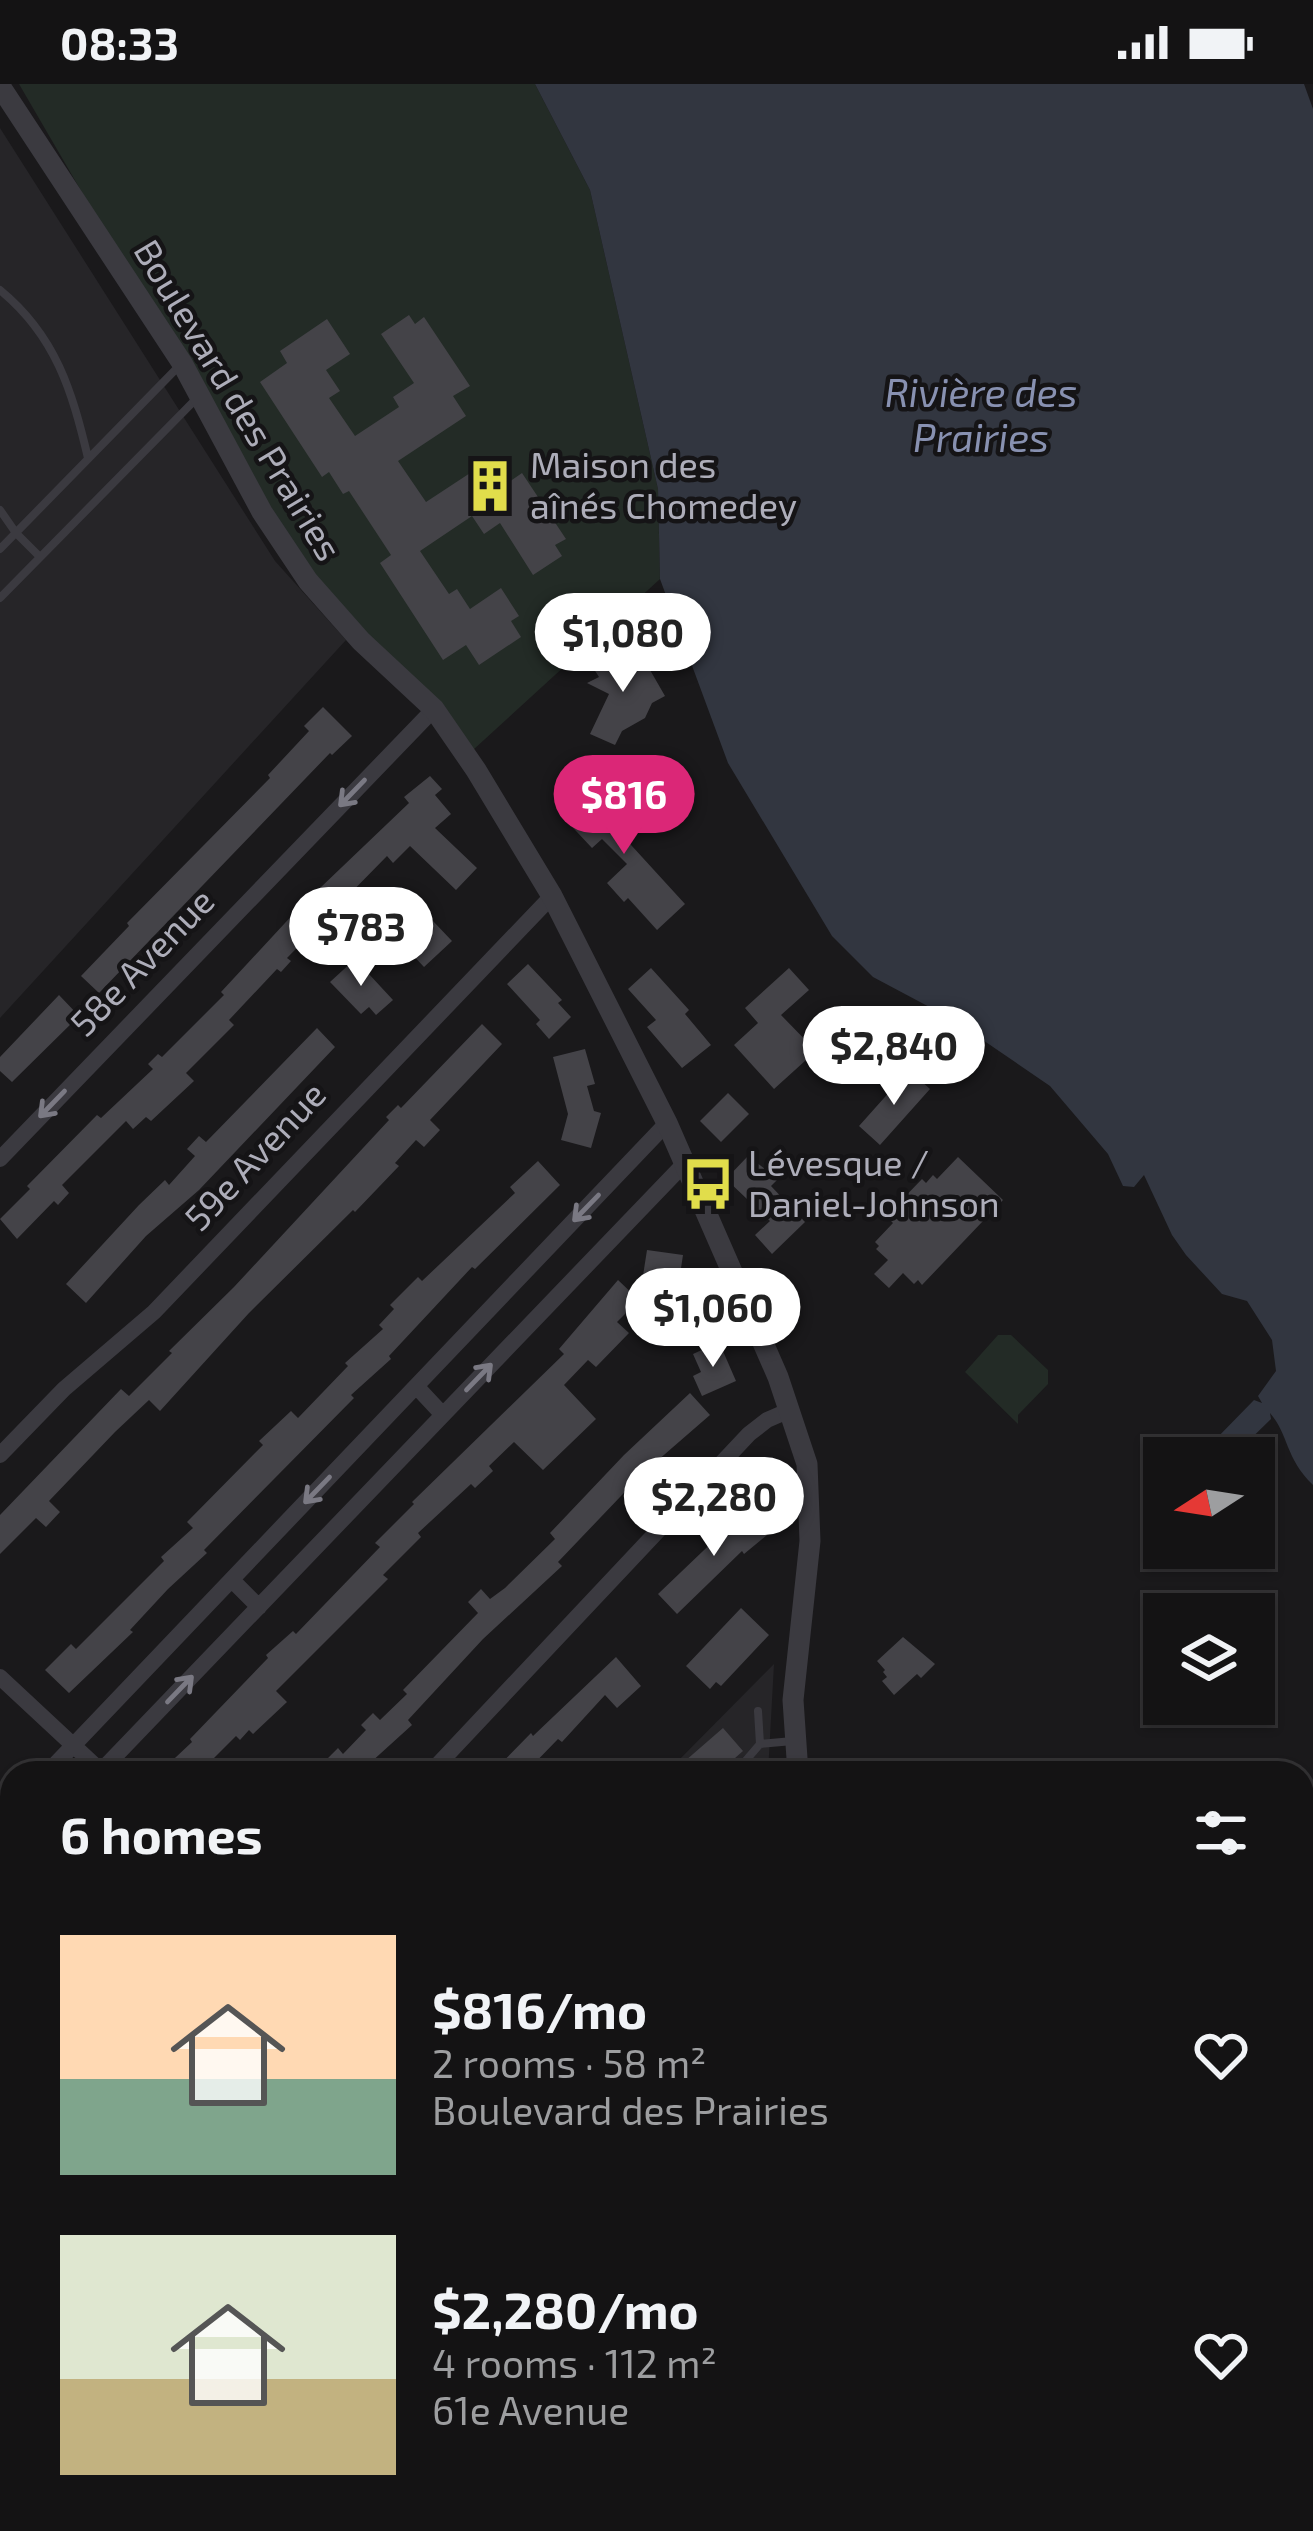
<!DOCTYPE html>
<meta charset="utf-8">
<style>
body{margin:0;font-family:"Exo 2",sans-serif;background:#1d1c1d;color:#f1f3f6;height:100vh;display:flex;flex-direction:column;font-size:45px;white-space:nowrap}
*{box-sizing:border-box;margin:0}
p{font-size:39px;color:#9d9ea0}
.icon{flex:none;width:66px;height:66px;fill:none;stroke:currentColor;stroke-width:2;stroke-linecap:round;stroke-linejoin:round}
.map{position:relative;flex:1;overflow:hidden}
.details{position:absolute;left:0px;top:1677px;width:1314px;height:771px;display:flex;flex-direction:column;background:#141314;border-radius:36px 36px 0 0;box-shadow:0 3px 9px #0004,0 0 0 3px #333234}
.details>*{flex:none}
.needle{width:78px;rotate:258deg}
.tools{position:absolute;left:1143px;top:1353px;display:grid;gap:24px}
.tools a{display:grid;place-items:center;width:132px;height:132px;border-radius:0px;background:#141314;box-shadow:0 3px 9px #0004,0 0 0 3px #333234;font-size:60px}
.price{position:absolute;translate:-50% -102px;padding:0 27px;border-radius:42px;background:#fff;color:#222;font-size:39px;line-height:78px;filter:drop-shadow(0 3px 6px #0008)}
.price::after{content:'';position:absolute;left:50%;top:72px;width:36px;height:27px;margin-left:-18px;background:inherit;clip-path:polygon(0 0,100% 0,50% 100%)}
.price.selected{background:#db2777;color:#fff}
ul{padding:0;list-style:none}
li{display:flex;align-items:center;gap:36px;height:300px;padding:0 60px}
li span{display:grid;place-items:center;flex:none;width:336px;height:240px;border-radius:0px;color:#555}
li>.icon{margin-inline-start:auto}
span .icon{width:144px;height:144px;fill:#fffc;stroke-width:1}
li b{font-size:51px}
h2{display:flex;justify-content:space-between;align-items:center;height:144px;padding:0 60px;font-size:51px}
.status{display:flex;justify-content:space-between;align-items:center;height:84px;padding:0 60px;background:#141314;direction:ltr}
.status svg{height:33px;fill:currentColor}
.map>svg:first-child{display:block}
.built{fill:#262528}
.green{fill:#232b26}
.water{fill:#323640}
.building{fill:#444348}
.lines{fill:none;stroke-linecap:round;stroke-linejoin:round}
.service{stroke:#3b3a40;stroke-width:8}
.minor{stroke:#3b3a40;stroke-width:16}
.tertiary{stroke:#3b3a40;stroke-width:21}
.oneway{stroke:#7a7983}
.labels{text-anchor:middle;stroke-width:9;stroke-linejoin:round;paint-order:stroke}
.street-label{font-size:36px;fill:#adadb9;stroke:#151416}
.poi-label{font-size:36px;fill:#adadb9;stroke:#151416;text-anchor:start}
.water-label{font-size:39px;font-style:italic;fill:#8891b1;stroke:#151416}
</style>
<div class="status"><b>08:33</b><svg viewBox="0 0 49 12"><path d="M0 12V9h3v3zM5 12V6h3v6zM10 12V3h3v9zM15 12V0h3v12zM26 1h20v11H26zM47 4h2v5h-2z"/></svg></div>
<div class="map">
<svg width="1313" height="2447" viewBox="0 0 1313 2447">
<rect width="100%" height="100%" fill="#1a191b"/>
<!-- built -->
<path class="built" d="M0,44L275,477L346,556L0,934Z
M774,1580L768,1689H675L672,1683Z
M909,2436H1194L1209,2447H920Z"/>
<!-- green -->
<path class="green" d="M19,0H535L590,106L658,405L660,495L473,666L308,497Z
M998,1251H1011L1048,1286V1300L1018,1331V1340L965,1288Z"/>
<!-- water -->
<path class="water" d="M535,0H1304L1313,25V1401C1285,1374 1289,1351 1270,1329L1271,1335L1231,1374L1213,1358L1254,1316L1262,1319L1258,1312L1276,1287L1272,1256L1247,1217L1222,1210L1186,1171L1172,1151L1144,1091L1134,1103L1123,1102L1108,1070L1050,1002L952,935L873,893L832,852L728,679L660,495L658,405L590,106Z"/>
<!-- building -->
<path class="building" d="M409,231L415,240L424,233L470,302L453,312L466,332L398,377L426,418L493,374L509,398L522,389L566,455L555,461L562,472L533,491L500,439L484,450L472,432L420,467L449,510L457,505L470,525L501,504L519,532L511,537L521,553L479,581L466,561L443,576L380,479L391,471L349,407L343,410L329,388L322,393L260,298L287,279L280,267L327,235L350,270L326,286L340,307L329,314L355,352L399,323L393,313L414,299L381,250Z
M623,564L635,585L646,579L665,612L652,619L645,634L622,647L615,661L590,650L609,610L587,599L599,593L592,582Z
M323,623L352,652L332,671L330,669L99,909L81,892L129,842L127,839L270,694L268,691L309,647L304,642Z
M430,692L442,705L435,711L451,730L435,744L477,784L456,806L410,762L393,779L387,772L287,874L291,877L281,888L277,885L229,936L234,941L186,989L194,997L151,1037L146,1033L133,1045L126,1037L62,1101L69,1109L58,1121L54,1117L17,1155L0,1135L30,1105L27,1102L97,1031L101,1034L153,985L148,980L158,970L162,973L224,911L221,908L297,826L409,719L404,713Z
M607,701L621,717L613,724L629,742L621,750L685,820L657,846L628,814L624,818L607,799L627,780L602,755L592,764L561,731L584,710L590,717Z
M409,835L421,848L433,837L452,857L424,883L393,850Z
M355,875L393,916L376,931L369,923L361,930L330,898Z
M528,880L562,916L558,919L571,933L549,955L536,940L540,936L507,900Z
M651,884L689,926L685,930L711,961L682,984L647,943L656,936L628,905Z
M789,884L809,906L781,931L816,967L774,1005L734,961L758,939L745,924Z
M59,911L79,932L12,998L0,987V973Z
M482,940L502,960L430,1036L440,1046L424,1063L416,1056L395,1079L399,1082L355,1128L353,1126L249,1229L160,1327L149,1316L115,1348L49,1417L60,1428L46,1443L36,1434L0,1470V1431L121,1305L129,1312L172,1269L169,1267L234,1203L389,1036L386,1033L398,1021L401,1024Z
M317,944L335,963L199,1106L146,1152L86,1219L66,1200L139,1121L165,1096L169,1101L195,1072L187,1065L199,1052L206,1058Z
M585,965L595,1000L587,1002L594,1027L601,1029L591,1064L561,1056L568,1030L553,973Z
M909,986L930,1005L880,1061L859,1042Z
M728,1009L749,1030L721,1058L700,1037Z
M748,1072L778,1095L771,1102L805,1138L772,1170L755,1151L770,1137L726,1095Z
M958,1073L1003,1116L922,1201L918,1196L914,1200L903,1189L889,1204L874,1190L888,1176L876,1165L879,1162L875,1158L893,1139L890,1136L898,1127L894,1124L922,1095L926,1099L933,1091L937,1095Z
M538,1077L560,1101L475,1185L472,1183L389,1272L391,1275L351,1311L354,1314L204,1466L207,1469L168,1505L130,1546L133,1548L69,1609L45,1586L71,1560L76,1565L164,1477L161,1473L193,1444L187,1438L263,1361L259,1357L291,1327L298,1334L348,1282L345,1279L383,1245L379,1241L394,1225L390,1221L418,1193L422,1197L515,1109L510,1103Z
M647,1166L683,1171L678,1204L642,1198Z
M618,1196L639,1216L617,1238L629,1249L596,1283L588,1276L564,1301L596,1335L543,1386L514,1358L489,1382L493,1387L475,1404L471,1400L418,1449L421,1453L383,1491L388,1495L276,1607L287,1618L253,1650L249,1646L240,1656L236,1652L199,1689H159L192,1658L190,1655L268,1574L266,1571L293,1547L296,1550L380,1463L375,1459L414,1420L412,1418L564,1270L559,1265Z
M719,1258L736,1297L702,1312L693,1292L701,1288L693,1270Z
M690,1309L710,1331L642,1390L558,1478L562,1482L483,1555L408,1636L412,1641L359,1689H338L325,1677L338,1664L343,1670L366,1646L361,1641L373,1629L380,1636L407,1610L403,1606L478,1529L468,1518L481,1505L490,1515L505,1504L555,1455L550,1449L624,1371Z
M743,1422L767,1451L744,1470L742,1467L677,1530L658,1510L725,1446L721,1440Z
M741,1524L769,1551L721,1602L716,1598L710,1605L686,1582Z
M903,1553L935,1580L921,1594L917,1590L894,1611L882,1597L887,1593L883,1588L885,1586L877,1577Z
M616,1573L641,1602L617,1624L605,1611L562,1658L558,1655L525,1689H492L531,1649L533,1652Z
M723,1644L743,1667L718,1689H696L685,1677Z"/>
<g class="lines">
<!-- service -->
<path class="service" d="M0,206C56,252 72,307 88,374
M0,426L16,449L40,473
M0,465L181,280
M0,514L197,314
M758,1627L760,1660
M748,1689L742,1681L760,1660L793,1657"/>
<!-- minor -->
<path class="minor" d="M0,1075L434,625
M416,1302L443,1331
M0,1371L64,1305L154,1228L552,812
M232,1496L259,1523
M0,1593L103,1689
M47,1689L667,1039
M99,1689L685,1079
M430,1689L749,1350L767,1336L790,1326
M0,1739L12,1726
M0,1792L12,1780
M1302,2087L1313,2076
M1302,2141L1313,2131
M0,2431L12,2418
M281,2447L291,2436
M551,2447L561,2436
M1025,2447L1035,2436"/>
<!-- tertiary -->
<path class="tertiary" d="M0,2L182,279L262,428L308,497L361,557L434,625L476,686L552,812L667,1039L778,1293L807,1380L810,1457L793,1616L798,1689
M0,2280L12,2292
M0,2335L12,2347
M105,2436L117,2447
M159,2436L171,2447
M1244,2436L1259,2447"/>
</g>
<!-- one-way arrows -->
<defs><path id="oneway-shaft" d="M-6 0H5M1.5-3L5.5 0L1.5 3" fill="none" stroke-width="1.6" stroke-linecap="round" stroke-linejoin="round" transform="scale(3)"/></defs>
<g class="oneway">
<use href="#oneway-shaft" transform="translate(352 709) rotate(134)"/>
<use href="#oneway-shaft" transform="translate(52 1020) rotate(134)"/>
<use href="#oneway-shaft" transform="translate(586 1124) rotate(134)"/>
<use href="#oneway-shaft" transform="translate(479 1293) rotate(-46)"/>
<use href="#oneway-shaft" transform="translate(317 1406) rotate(134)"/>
<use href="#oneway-shaft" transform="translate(180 1605) rotate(-46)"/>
</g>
<!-- icons -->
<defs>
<g id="building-bare" transform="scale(4.14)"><path d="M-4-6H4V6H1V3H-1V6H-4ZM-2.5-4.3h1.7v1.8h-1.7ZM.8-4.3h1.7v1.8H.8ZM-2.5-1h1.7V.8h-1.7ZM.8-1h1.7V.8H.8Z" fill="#e1dd4b" stroke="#151416" stroke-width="2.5" paint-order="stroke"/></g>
<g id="bus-bare" transform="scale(4.14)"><path d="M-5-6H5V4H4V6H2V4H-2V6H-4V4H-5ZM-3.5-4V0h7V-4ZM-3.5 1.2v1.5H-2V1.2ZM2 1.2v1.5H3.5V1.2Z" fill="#e1dd4b" stroke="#151416" stroke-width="2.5" paint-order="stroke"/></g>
</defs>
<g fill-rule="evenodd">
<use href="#building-bare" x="490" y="402"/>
<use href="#bus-bare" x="708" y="1100"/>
</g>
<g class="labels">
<!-- street labels -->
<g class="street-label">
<text transform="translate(238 316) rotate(59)" y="13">Boulevard des Prairies</text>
<text transform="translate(142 878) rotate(-46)" y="13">58e Avenue</text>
<text transform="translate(255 1072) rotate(-47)" y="13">59e Avenue</text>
</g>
<!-- poi labels -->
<g class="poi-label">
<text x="530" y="394">Maison des<tspan x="530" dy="41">aînés Chomedey</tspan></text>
<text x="748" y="1092">Lévesque /<tspan x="748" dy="41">Daniel-Johnson</tspan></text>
</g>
<!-- water labels -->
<g class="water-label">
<text x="981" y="323">Rivière des<tspan x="981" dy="45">Prairies</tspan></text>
</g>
</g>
</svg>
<div class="tools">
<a><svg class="needle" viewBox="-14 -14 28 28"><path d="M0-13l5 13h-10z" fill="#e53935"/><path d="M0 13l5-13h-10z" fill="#9d9ea0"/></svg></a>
<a><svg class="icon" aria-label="layers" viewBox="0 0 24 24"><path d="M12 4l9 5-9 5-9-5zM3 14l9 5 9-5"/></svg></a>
</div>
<b class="price" style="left:623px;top:611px">$1,080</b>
<b class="price selected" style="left:624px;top:773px">$816</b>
<b class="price" style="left:361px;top:905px">$783</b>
<b class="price" style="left:894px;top:1024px">$2,840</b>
<b class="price" style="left:713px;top:1286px">$1,060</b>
<b class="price" style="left:714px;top:1475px">$2,280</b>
<section class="details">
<h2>6 homes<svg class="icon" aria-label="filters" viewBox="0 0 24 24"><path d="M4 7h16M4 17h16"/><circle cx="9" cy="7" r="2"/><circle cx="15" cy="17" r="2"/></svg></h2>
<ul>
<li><span style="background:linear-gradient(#ffd9b3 60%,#7fa58c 0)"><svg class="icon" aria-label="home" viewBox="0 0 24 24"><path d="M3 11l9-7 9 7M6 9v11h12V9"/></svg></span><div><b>$816/mo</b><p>2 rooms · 58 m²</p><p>Boulevard des Prairies</p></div><svg class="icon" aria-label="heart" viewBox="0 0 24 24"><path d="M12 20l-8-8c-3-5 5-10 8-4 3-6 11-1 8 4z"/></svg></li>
<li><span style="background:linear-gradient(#dfe7d0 60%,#c2b280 0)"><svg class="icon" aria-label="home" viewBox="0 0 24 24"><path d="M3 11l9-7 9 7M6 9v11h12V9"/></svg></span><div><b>$2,280/mo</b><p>4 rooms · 112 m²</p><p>61e Avenue</p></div><svg class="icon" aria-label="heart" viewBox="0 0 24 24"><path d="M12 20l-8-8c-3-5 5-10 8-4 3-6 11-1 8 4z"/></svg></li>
</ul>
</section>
</div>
